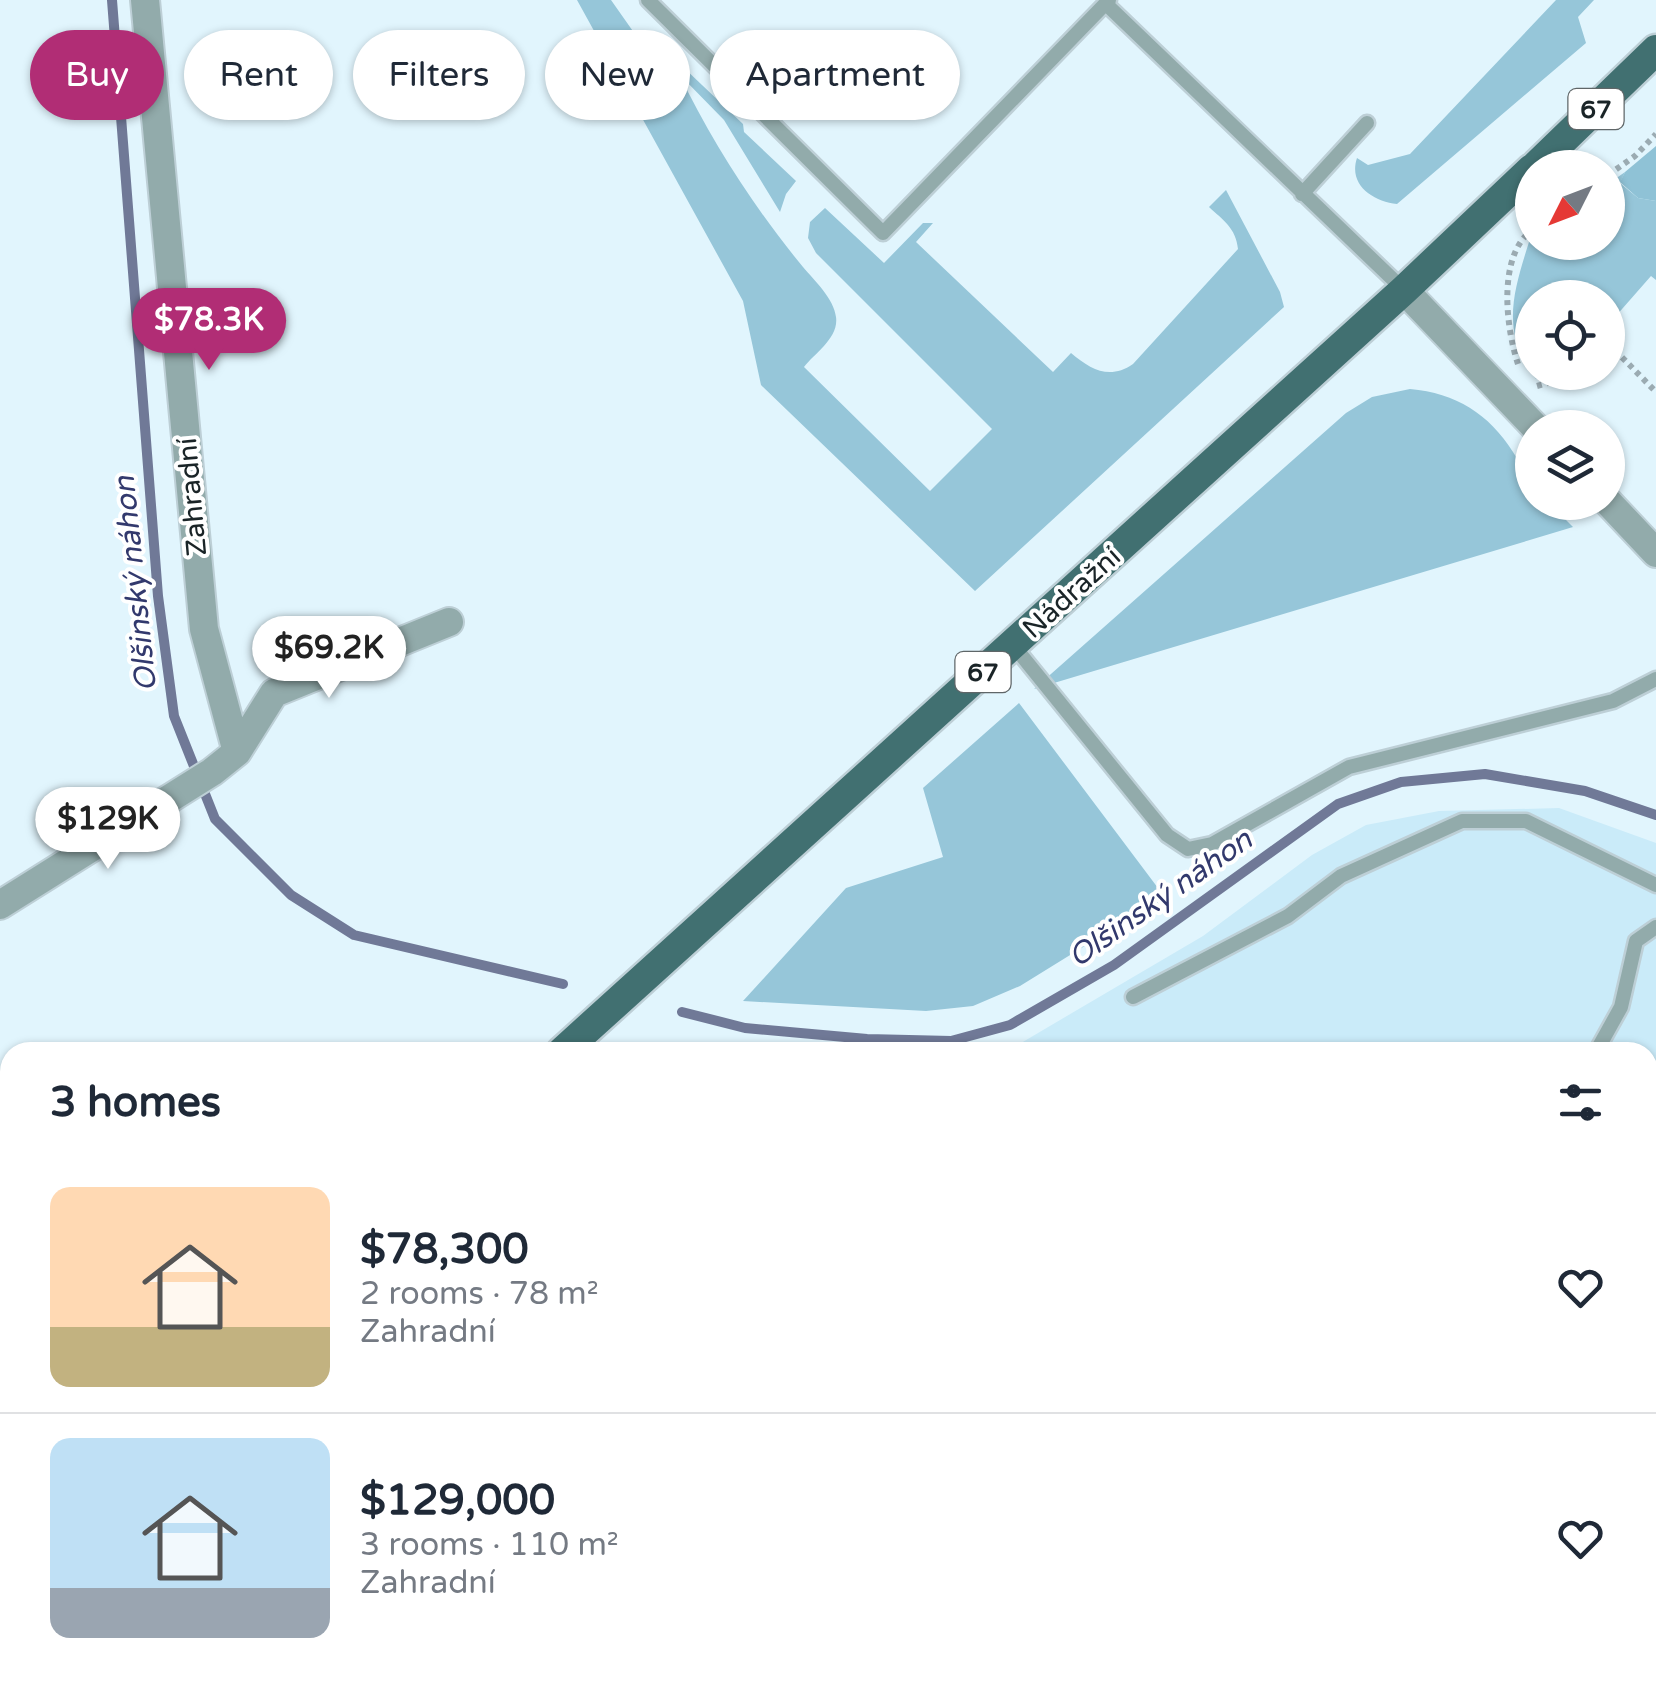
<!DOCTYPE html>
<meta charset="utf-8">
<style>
body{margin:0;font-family:"Varela Round",sans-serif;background:#f6f6f7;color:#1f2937;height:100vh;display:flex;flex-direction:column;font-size:38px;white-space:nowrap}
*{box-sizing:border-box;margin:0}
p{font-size:32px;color:#747a83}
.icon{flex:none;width:55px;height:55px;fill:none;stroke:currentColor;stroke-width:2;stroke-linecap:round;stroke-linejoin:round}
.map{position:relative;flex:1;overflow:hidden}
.panel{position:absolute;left:0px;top:1042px;width:1658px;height:642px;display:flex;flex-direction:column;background:#fff;border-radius:30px 30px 0 0;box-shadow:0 2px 8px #0004}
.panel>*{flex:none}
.banner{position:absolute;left:30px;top:30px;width:1000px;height:90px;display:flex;gap:20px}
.needle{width:65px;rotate:228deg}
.buttons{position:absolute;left:1515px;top:150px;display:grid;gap:20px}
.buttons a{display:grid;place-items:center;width:110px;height:110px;border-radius:50%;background:#fff;box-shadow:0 2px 8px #0004;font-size:50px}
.price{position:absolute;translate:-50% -85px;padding:0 22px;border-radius:35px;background:#fff;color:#222;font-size:32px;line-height:65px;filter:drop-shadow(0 2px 5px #0008)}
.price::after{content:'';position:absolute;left:50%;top:60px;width:30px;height:22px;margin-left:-15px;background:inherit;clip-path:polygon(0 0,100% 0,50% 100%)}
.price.current{background:#b12d75;color:#fff}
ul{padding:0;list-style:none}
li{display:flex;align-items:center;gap:30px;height:250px;padding:0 50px}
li+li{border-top:2px solid #e0e1e3}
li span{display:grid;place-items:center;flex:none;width:280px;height:200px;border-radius:20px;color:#555}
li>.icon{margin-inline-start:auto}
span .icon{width:120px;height:120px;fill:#fffc;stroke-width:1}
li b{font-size:42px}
h2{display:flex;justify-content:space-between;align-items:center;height:120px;padding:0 50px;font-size:42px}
.chip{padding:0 35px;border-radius:45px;background:#fff;box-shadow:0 2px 8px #0004;font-size:35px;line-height:90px}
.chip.current{background:#b12d75;color:#fff}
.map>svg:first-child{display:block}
.built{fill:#caebf9}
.green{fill:#96c6d9}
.forest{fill:#8fc2d6}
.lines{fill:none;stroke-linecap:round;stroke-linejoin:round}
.stream{stroke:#707997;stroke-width:10}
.lane-casing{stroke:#bdcfd6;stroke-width:19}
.street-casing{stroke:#bdcfd6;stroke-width:32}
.primary-casing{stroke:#bdcfd6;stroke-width:35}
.path{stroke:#9babb2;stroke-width:6;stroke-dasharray:5 5;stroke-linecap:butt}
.lane{stroke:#92abab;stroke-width:14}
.street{stroke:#92abab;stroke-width:28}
.primary{stroke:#417071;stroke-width:30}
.labels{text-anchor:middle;stroke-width:8;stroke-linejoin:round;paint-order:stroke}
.shield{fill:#fff;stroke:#5f6668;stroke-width:2.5}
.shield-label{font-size:25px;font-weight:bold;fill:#1a2427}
.street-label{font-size:28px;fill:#1a2427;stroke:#fff}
.water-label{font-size:30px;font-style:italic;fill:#32396d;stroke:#fff}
</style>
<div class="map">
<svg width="1656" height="1683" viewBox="0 0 1656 1683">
<rect width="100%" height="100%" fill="#e1f5fd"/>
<!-- built -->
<path class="built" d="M1559,808L1656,843V1683H1347L1350,1675H1648V1052H996L1009,1050L1203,936L1312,855L1366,825L1439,811Z"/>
<!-- green -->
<path class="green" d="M577,0H611L649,54L661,46L743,124L744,132L796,181L786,194L780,212L724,120L679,74C712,142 755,209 803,267C815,281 834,299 836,317C839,338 815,353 804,367L930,491L992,429L816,253L808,238L810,222L825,208L884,263L923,223H933L916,242L1053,372L1071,353C1091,370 1110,380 1133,364L1238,249C1236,228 1223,220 1209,207L1226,190L1280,292L1284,307L975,591L761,385L743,301Z
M1556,0H1594L1578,17L1586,43L1397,204C1373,201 1348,185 1357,158L1368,165L1410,154Z
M1625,172L1620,183L1638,198L1656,201V280L1651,276L1608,325V298H1532V372L1552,373L1536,379C1500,333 1513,293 1529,242L1532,239V242H1608V184Z
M1410,389C1456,393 1489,414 1513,452C1524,470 1532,481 1532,502L1549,503L1573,527L1034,689L1346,413L1372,397Z
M1019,703L1170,904L1096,939L1020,986L973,1006L926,1011L743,1001L846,888L943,857L923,788Z"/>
<!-- forest -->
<path class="forest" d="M1656,146V201L1638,198L1620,182L1625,172Z"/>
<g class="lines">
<!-- stream -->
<path class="stream" d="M112,0L158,596L174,716L215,819L291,895L354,935L563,984
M682,1012L745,1028L867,1039L951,1041L1010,1025L1114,965L1338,804L1401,782L1485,774L1585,791L1656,815"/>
<!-- lane casing -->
<g class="lane-casing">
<path id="lane" d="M648,0L883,233L1109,0
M1106,4L1404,290
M1302,194L1367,123
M1013,645L1167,835L1188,849L1212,844L1349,767L1613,701L1656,679
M1133,997L1288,916L1341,876L1462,821H1526L1656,885
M1596,1052L1621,1007L1636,941L1656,927
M1648,1177L1656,1161
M1648,1236L1656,1231
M1435,1683L1438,1675"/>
</g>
<!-- street casing -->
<g class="street-casing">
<path id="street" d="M145,0L204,629L237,752
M1404,290L1536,428
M1608,502L1656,553
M0,905L212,772L237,752L274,693L449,622
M832,1675L841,1683"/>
</g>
<!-- primary casing -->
<g class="primary-casing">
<path id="primary" d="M1534,168L1656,50
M562,1052L1404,290L1532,169
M0,1528L10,1521
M0,1650L10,1628"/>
</g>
<!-- path -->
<path class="path" d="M1608,175L1635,156L1656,134
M1608,343L1656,392
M1518,364C1506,328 1497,256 1532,230
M1537,386L1558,380L1565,372"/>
<!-- lane -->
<use href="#lane" class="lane"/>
<!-- street -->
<use href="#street" class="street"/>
<!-- primary -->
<use href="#primary" class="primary"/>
</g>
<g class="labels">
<!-- shield labels -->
<g class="shield">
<rect x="1568.5" y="89" width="55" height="40" rx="8"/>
<rect x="955.5" y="652" width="55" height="40" rx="8"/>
</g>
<g class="shield-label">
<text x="1596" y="118">67</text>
<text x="983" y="681">67</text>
</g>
<!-- street labels -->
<g class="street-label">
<text transform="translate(191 497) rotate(-95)" y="10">Zahradní</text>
<text transform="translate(1071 592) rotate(-42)" y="10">Nádražní</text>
</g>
<!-- water labels -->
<g class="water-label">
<text transform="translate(135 584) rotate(-96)" y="10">Olšinský náhon</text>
<text transform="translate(1160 898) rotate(-35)" y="10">Olšinský náhon</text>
</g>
</g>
</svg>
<div class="buttons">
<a><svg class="needle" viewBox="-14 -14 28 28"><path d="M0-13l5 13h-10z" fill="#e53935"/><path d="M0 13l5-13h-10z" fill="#747a83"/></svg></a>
<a><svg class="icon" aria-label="locate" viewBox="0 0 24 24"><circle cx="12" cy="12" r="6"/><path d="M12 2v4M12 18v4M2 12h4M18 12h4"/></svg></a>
<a><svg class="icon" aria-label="layers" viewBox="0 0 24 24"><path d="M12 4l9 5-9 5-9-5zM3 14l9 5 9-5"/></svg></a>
</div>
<b class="price current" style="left:209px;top:373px">$78.3K</b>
<b class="price" style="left:329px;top:701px">$69.2K</b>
<b class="price" style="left:108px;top:872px">$129K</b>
<div class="banner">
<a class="chip current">Buy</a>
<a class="chip">Rent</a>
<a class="chip">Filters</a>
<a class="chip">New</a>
<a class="chip">Apartment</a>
</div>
<section class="panel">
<h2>3 homes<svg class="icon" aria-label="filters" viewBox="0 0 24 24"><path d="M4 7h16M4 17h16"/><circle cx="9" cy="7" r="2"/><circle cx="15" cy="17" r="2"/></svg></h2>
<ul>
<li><span style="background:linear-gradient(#ffd9b3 70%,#c2b280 0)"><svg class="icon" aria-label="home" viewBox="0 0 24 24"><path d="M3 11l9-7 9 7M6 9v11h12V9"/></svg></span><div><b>$78,300</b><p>2 rooms · 78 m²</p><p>Zahradní</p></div><svg class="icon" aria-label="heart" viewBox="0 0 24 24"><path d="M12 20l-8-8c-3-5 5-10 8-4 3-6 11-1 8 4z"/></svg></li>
<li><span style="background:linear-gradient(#bfe0f5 75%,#9aa5b1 0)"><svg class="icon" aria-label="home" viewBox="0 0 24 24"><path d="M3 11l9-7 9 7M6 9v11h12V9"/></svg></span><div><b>$129,000</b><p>3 rooms · 110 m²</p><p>Zahradní</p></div><svg class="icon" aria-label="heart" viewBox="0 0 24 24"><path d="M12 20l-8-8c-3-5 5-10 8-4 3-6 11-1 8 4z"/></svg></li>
</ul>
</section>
</div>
